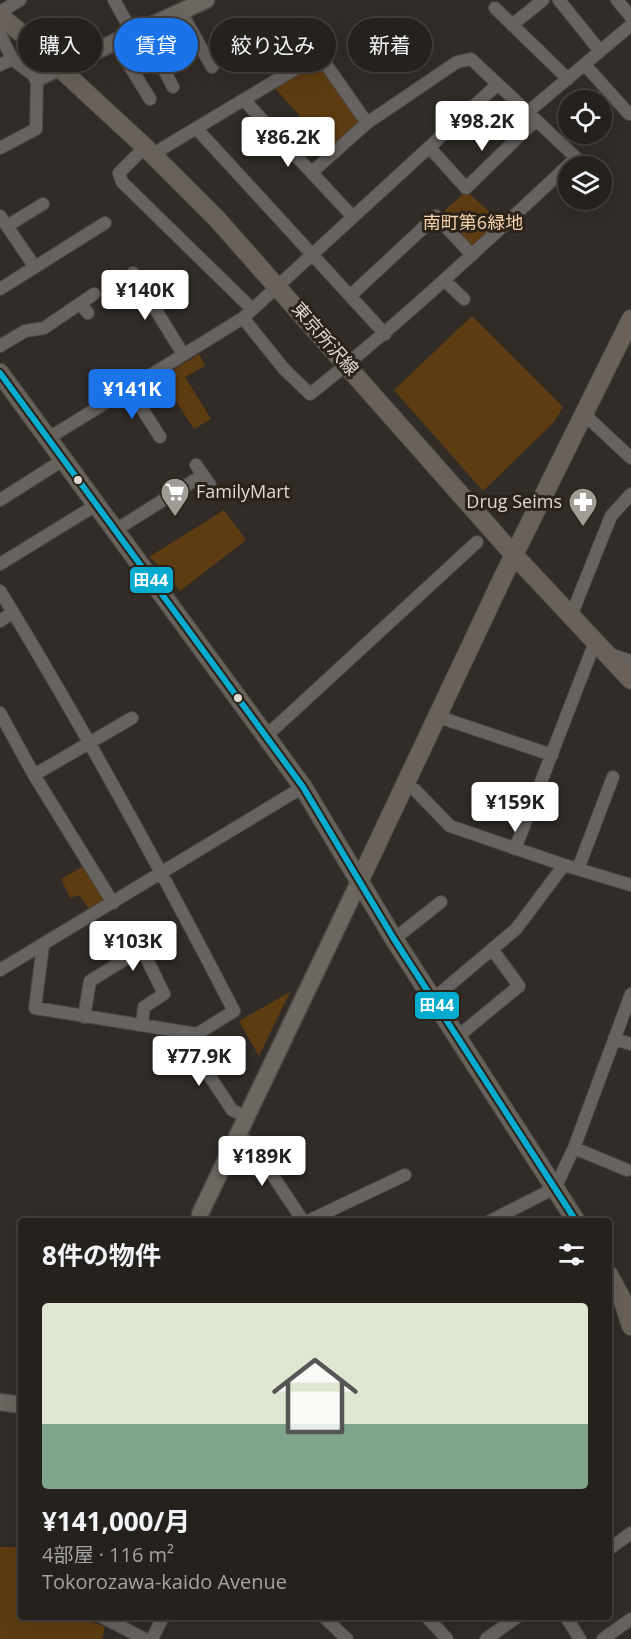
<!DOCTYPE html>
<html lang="ja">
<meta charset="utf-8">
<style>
body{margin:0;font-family:"Open Sans","Noto Sans JP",sans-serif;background:#2d2926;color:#f1f3f6;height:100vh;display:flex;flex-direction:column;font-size:22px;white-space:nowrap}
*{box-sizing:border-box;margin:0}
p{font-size:20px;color:#a3a3a4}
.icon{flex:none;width:33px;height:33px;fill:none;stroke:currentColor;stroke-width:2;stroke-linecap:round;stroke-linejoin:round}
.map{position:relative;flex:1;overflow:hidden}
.sheet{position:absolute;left:18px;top:1218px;width:594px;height:402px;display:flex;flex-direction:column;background:#25211d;border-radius:6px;box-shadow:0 6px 24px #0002,0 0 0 2px #423e3b}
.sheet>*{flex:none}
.top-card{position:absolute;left:18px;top:18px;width:596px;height:54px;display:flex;gap:12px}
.tools{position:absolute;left:558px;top:90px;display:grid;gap:12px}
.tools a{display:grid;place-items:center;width:54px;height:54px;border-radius:50%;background:#25211d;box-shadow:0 6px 24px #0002,0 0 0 2px #423e3b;font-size:30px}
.price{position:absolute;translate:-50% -51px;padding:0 14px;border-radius:6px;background:#fff;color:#222;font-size:20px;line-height:39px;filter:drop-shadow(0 2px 3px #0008)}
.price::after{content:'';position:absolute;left:50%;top:36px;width:18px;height:14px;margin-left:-9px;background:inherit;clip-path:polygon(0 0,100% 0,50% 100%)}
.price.current{background:#1a73e8;color:#fff}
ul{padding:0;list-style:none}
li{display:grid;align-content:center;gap:12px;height:318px;padding:0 24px}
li+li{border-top:2px solid #423e3b}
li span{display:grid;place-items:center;height:186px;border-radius:6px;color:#555}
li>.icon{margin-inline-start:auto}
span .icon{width:108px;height:108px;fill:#fffc;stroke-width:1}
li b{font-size:26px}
h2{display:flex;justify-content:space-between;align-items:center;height:72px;padding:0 24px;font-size:26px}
.chip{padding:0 21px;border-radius:27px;background:#25211d;box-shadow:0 6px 24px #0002,0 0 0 2px #423e3b;font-size:21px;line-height:54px}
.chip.current{background:#1a73e8;color:#fff}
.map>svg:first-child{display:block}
.green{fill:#5e3c11}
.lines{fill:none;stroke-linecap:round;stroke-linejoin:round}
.street-casing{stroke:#4c4844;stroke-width:14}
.secondary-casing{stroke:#4c4844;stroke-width:19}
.primary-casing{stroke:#4c4844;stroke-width:20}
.street{stroke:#676360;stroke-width:12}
.secondary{stroke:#6c6761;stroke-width:16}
.primary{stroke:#68625a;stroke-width:18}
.bus-1-casing{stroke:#2b231a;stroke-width:10}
.bus-1{stroke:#06acd0;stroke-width:6}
.bus-dot{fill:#dfd9d4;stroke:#2b231a;stroke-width:2}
.labels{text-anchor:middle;stroke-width:6;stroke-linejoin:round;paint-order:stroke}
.park-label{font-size:18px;fill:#f5d0ab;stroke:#2b231a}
.street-label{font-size:18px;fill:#dfd9d4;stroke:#2b231a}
.poi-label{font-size:18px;fill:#dfd9d4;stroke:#2b231a;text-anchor:start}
.line-badge{stroke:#2b231a;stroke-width:2}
.badge-label{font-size:16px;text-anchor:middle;font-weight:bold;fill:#fff}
</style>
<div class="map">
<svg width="631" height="1639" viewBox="0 0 631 1639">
<rect width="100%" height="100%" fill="#312c27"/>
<!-- green -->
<path class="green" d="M321,63L359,123L330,150L273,86L310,64Z
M466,191L502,223L473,250L440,215Z
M472,316L563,407L554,422L483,491L394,390Z
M199,354L205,366L185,377L211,419L194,429L161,378Z
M224,510L246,540L180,591L164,570L149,557Z
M84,866L106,903L91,911L79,895L70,898L61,879Z
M290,992L259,1056L239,1021Z
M0,1547H21V1617H81L105,1627L102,1639H0Z"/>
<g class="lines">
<!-- street casing -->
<g class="street-casing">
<path id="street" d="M114,0L133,34
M559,0L600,51
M617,0L631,17
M495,8L568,79
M0,12L20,0
M181,12L212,67
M512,25L543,0
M143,29L173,87
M0,34L12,59L37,78L36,129L0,148
M115,42L150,99
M0,65L12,59
M585,65L629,114
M244,100L353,217
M528,112L631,25
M196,128L385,334
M145,147L119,173L122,182L252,309
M429,147L466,188L536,120
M155,156L163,148L310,60H323L367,123L457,62L471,59L585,166
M312,172L367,123
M0,216L35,267
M7,226L43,204
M133,273L183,354
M445,281L464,299
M0,289L105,223
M350,296L436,216L472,255
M80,304L88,313
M243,318L284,369L310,394C404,320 489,239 576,158
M0,346L25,331L44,328L94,294
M129,388L160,437
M584,414L631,458
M47,439L243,318L498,84
M196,465L210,485
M0,500L63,460
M114,531L203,475
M0,564L96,505
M0,591C84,728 160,868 234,1011L197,1034L35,1008L43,945
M571,616L611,516L631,494
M0,621L13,612
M609,654L631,661
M0,713L34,775L113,903
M436,716L552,755
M265,737L477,542
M34,775L132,718
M404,785L415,790L450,826L564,865L631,885
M515,849L595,642
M578,869L613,777
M394,939L441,902
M0,970L303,787
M433,999L516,929L564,865
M84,1017L90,981L142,949L164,994L144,1007L142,1025
M197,1034L194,1052L232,1110L246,1117
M457,1037L519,986L492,949
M614,1039L631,1044
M237,1136L252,1144L303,1221
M574,1148L627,1170
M308,1221L405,1175
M490,1221L555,1188L574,1148L631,994
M609,1549L631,1533
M102,1617L145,1639
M324,1617L347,1639
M427,1617L447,1639
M566,1617L580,1639
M152,1639L163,1617
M486,1639L517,1617
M603,1639L631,1619"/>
</g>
<!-- secondary casing -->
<g class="secondary-casing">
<path id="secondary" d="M37,78L206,0
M200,1214L359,882
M0,1402L21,1405"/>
</g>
<!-- primary casing -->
<g class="primary-casing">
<path id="primary" d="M0,16L25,36L145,147L217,219L514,555L631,680
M0,373L303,787L394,939L576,1221
M359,882L503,577L631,319
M609,1275L623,1301L631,1326"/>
</g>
<!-- street -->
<use href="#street" class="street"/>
<!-- secondary -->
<use href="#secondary" class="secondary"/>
<!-- primary -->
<use href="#primary" class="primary"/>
<!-- bus-1 casing -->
<g class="bus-1-casing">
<path id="bus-1" d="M0,373L303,787L394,939L576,1221"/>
</g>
<!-- bus-1 -->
<use href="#bus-1" class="bus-1"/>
</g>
<!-- icons -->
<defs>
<g id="supermarket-pin" transform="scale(1.5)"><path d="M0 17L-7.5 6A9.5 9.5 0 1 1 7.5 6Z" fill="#a29c97" stroke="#2b231a"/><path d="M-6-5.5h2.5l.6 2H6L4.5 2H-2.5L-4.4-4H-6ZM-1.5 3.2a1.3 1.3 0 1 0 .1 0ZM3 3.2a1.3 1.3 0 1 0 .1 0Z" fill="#fff"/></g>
<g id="pharmacy-pin" transform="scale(1.5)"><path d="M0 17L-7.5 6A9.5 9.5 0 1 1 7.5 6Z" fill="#a29c97" stroke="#2b231a"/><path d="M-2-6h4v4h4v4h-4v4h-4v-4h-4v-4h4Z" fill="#fff"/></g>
</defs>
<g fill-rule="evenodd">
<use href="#supermarket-pin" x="175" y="492"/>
<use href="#pharmacy-pin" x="583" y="502"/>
</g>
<!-- markers -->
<g class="bus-dot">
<circle cx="78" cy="480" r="5"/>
<circle cx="238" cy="698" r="5"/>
</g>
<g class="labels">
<!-- park labels -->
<g class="park-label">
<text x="473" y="229">南町第6緑地</text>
</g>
<!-- street labels -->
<g class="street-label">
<text transform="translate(325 339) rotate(49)" y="6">東京所沢線</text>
</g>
<!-- poi labels -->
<g class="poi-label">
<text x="196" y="498">FamilyMart</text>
<text x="562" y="508" text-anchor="end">Drug Seims</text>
</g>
</g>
<g class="line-badge">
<rect x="129" y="566" width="45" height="28" rx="6" fill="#06acd0"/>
<rect x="414" y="991" width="46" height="29" rx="6" fill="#06acd0"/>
</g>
<g class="badge-label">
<text x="151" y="586">田44</text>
<text x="437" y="1011">田44</text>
</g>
</svg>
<div class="tools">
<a><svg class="icon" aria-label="locate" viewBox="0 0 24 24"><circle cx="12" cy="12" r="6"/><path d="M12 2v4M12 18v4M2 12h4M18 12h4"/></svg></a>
<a><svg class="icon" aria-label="layers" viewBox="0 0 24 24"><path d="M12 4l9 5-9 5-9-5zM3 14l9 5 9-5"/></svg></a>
</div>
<b class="price" style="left:482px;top:152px">¥98.2K</b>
<b class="price" style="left:288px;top:168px">¥86.2K</b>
<b class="price" style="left:145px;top:321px">¥140K</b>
<b class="price current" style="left:132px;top:420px">¥141K</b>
<b class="price" style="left:515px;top:833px">¥159K</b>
<b class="price" style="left:133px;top:972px">¥103K</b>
<b class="price" style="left:199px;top:1087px">¥77.9K</b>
<b class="price" style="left:262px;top:1187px">¥189K</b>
<div class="top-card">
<a class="chip">購入</a>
<a class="chip current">賃貸</a>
<a class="chip">絞り込み</a>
<a class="chip">新着</a>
</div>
<section class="sheet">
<h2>8件の物件<svg class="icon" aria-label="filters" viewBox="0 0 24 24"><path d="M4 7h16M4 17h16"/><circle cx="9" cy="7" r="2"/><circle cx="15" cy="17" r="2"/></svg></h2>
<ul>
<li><span style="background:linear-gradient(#dfe7d0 65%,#7fa58c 0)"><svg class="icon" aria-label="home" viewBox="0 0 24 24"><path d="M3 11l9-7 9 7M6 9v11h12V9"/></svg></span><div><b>¥141,000/月</b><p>4部屋 · 116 m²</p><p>Tokorozawa-kaido Avenue</p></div></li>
</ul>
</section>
</div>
